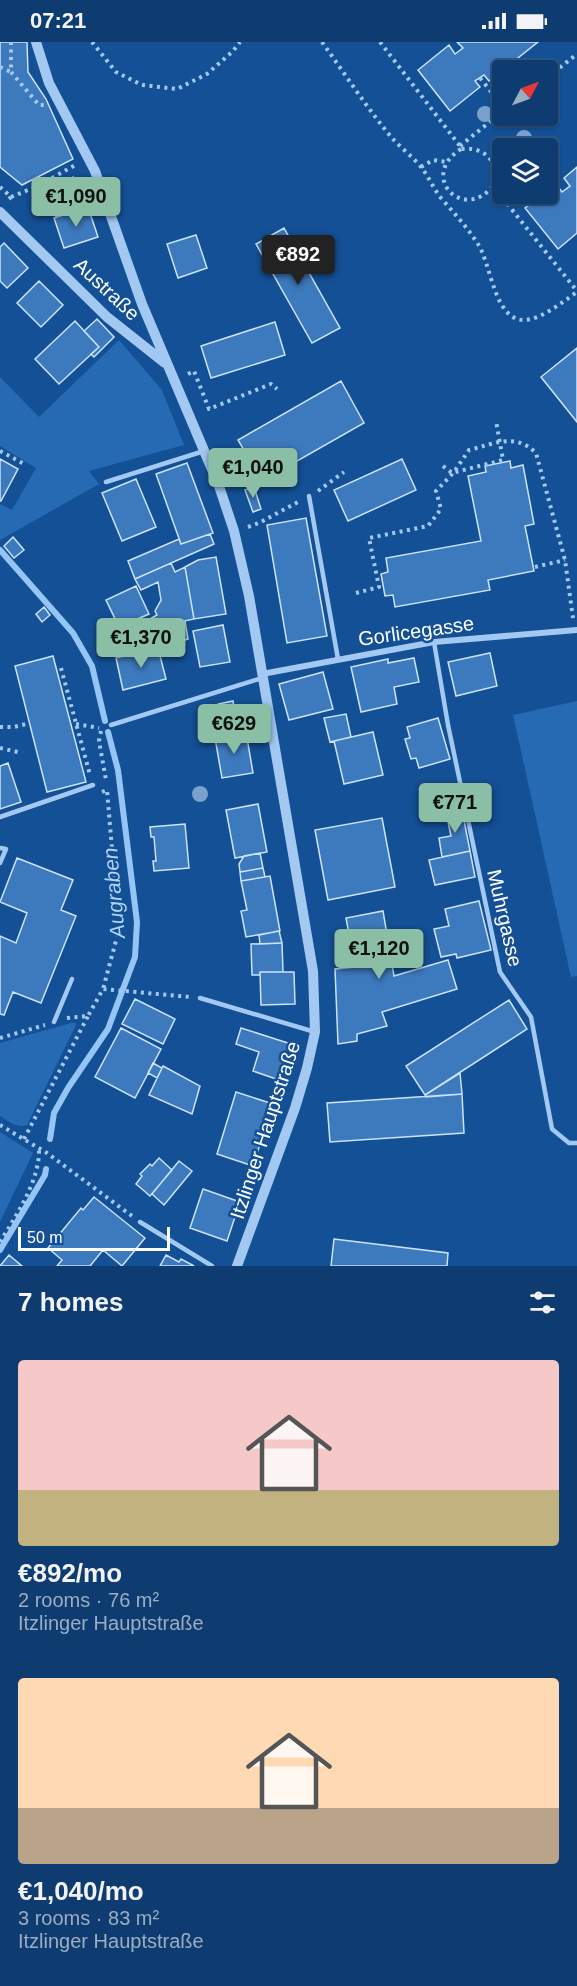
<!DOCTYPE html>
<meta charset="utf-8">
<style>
body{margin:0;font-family:Helvetica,sans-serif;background:#184375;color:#f1f3f6;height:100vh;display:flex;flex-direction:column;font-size:22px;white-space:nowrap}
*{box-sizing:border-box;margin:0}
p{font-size:20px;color:#9badc3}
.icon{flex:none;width:33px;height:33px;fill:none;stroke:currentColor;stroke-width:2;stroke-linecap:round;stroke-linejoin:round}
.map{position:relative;height:1224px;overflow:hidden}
.side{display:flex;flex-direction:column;background:#0f3c70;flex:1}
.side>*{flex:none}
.needle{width:39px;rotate:49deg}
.controls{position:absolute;left:492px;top:18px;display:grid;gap:12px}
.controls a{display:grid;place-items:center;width:66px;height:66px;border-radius:6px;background:#0f3c70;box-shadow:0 2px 4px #0004,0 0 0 2px #2f5683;font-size:30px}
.scale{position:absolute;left:18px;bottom:15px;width:152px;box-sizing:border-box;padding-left:6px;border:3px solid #fff;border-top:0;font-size:16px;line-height:21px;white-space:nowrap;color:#fff;-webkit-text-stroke:4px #145095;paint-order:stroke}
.price{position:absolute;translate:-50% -51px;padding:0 14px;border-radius:6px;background:#8abfa5;color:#111;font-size:20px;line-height:39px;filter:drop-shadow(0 2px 3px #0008)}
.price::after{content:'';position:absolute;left:50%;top:36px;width:18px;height:14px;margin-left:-9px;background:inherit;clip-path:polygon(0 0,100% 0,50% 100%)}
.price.active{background:#222;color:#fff}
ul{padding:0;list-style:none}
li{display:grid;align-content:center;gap:12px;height:318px;padding:0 18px}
li span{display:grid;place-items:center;height:186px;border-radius:6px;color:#555}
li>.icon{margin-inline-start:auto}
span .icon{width:108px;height:108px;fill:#fffc;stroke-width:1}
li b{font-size:26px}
h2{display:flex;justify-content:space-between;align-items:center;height:72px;padding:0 18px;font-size:26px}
.status{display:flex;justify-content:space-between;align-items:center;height:42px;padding:0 30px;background:#0f3c70;direction:ltr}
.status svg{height:16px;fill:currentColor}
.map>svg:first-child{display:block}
.green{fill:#266ab4}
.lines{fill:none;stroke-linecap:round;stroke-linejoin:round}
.stream{stroke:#95c5f5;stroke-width:6}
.building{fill:#3d79bd;stroke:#cbe3fd;stroke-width:1.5}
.path{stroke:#a3c9f2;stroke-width:4;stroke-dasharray:3 4.5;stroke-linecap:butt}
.service{stroke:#a3c9f2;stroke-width:4.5}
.minor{stroke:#a3c9f2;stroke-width:6}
.tertiary{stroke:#a3c9f2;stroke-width:10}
.tree{fill:#79a1ce}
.labels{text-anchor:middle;stroke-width:5;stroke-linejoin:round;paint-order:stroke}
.street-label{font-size:20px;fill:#fff;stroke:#145095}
.water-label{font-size:21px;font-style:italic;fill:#b0d3f9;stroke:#145095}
</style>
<div class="status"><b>07:21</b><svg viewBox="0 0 49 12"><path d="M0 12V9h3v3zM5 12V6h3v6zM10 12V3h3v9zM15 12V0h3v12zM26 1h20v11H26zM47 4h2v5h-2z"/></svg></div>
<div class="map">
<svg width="577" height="1224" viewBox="0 0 577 1224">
<rect width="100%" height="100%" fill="#145095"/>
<!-- green -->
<path class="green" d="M119,298L162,348L184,403L89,429L99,442L0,498V462L12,468L36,426L0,404V335L39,375Z
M577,659V934L571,935L513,673Z
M71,981H76V983L27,1083C17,1087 8,1079 0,1074V1001Z
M0,1090L33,1111L0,1180Z"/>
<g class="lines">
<!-- stream -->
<path class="stream" d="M0,508L73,591L92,624L105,679
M50,1097L54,1071L68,1046L108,987L135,915L137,880L118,728L108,690
M0,1208L45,1133L46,1127"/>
</g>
<!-- building -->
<path class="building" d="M0,0H27L28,30L46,57L73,117L22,143L0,125Z
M457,0H538L489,39L484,33L475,39L480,45L450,69L418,28L449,3L455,12L463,6Z
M577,125V191L558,207L525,166L544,152H548V149L556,142L562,150L570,144L564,136Z
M73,135L84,166L56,175L47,149Z
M88,165L98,195L64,206L54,176Z
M284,186L340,286L312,301L256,202Z
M196,193L207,226L178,236L167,202Z
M4,201L28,226L7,246L0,239V205Z
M39,239L63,263L41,285L17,261Z
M97,277L114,295L94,315L91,312L99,305L84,289Z
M75,279L99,305L59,342L35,317Z
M275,280L285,313L211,336L201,304Z
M577,306V380L541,335Z
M341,339L364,381L262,439L238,398Z
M0,417L18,427L1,459H0Z
M402,417L416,448L348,479L334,448Z
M510,419L511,426L523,423L534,482L525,484L534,529L488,538L490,548L395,565L393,553L385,554L381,532L388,530L386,516L481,499L468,434L486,430L485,424Z
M187,421L213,491L181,502L156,432Z
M136,437L156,485L122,499L102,451Z
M254,445L261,467L253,470L245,448Z
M306,476L327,594L287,601L267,483Z
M210,492L214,502L135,537L128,519L179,497L181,502Z
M13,495L24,508L14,516L4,504Z
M216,515L226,572L194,577L185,525L198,518Z
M171,521L175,530L185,525L194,577L161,584L164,599L149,602L145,580L157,573L155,569L161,558L158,540L141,548L135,537Z
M136,544L149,572L119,585L106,558Z
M44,565L50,573L42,580L36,572Z
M185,579L188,597L164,605L161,584Z
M223,583L230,620L200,625L193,589Z
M158,606L166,637L123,648L116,616Z
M490,611L497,644L456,654L448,620Z
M53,614L86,740L47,750L15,624Z
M414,616L419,640L394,645L397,662L361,670L351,625L388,617V621Z
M323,630L333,667L289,678L279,642Z
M233,659L234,665L241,663L246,690L215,696L214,690L208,691L205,672L219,670L218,662Z
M346,672L351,695L330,700L324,676Z
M438,676L450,717L419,726L416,716L411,717L405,697L410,696L407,685Z
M246,690L253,731L222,736L215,696Z
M373,690L383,733L344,742L334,699Z
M8,721L21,760L0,767V724Z
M258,762L267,810L235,816L226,768Z
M461,763L470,809L442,815L439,796L451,794L445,766Z
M382,776L395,845L328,858L315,788Z
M185,782L189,826L154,829L153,819H156L154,795H151L150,785Z
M470,809L475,835L435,843L429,818Z
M260,811L263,826L240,830L239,822L244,814Z
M17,816L73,838L61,868L76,874L41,961L13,950L4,973L0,972V894L16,901L27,871L0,860Z
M263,826L265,835L241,839L240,830Z
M270,834L280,889L246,895L241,869L247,868L241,839Z
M479,859L491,908L457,916L456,912L441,915L434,887L449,884L445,867Z
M383,869L394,934L448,918L457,947L382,970L387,984L357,992V999L338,1002L335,927L355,925L346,876Z
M279,889L282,901L260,902L259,893Z
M282,901L283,930H260V933H252L251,902Z
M260,930H294L295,962L261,963Z
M135,957L175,977L163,1002L122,982Z
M509,958L527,987L425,1053L406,1024Z
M121,986L161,1007L135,1056L95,1035Z
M241,986L291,1002L279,1038L253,1029L259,1010L236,1002Z
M153,1021L162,1026L157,1036L148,1031Z
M163,1024L200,1044L192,1072L149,1053Z
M460,1031L462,1052L426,1055L425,1053Z
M236,1050L273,1062L253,1124L217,1112Z
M462,1052L464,1091L330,1100L327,1061Z
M159,1116L172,1128L150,1154L136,1142L142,1134L140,1132L150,1122L152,1124Z
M179,1119L192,1129L164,1163L152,1152Z
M203,1147L240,1160L227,1199L190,1186Z
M94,1155L145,1196L122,1224L103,1208L90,1224H57L62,1218L48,1206L81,1166L83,1168Z
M334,1197L448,1211L447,1224H331Z
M9,1213L22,1224H0Z
M166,1213L179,1220L181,1217L194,1224H160Z"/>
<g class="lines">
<!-- path -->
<path class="path" d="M11,0V30L39,63H46
M92,0L116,30L142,43L177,47L207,32L233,9L240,0
M322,0C345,32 367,66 392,96C401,106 413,115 421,125C429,135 433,146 441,156C454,171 467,185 478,202C490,221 493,263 513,275C531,287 562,260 577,250
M380,0L460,104L461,107C476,105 492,111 495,129C496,133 494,139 493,144L577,249
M0,25L11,30
M548,35L577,12
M480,36L502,63
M460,104L502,70
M461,107C418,134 463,181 493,144
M421,125L433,118L447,120
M0,145L11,155L9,157
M11,155L38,144L77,122
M188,332L194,329L209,367L271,342L277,347
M0,409L26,423
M443,424L452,431L503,418L496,379
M318,449L344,430
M248,485L259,481L298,460
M535,525L565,518
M356,551L379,545L369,496L428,484L441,467L436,449L454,430L469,408C494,402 515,390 536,411L565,518L573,576
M61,626L90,733
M76,682L99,686
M0,685H14L30,681
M101,689L99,699L106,738
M0,706L22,711
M102,750L107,748L116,854L117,895L103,947
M67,976L88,974L103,947L190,955
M0,996L45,983
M0,1083L47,1111L132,1174
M24,1097L88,974
M0,1200C16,1174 40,1138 39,1107"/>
<!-- service -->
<path class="service" d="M106,440L204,409
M309,454L338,617
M434,600L448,683L500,930L531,975L552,1087L569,1101H577
M111,683L262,636
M0,775L93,743
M0,806L6,807L0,821
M200,956L315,990
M54,980L72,937
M140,1180L212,1224"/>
<!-- minor -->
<path class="minor" d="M262,632L434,600L577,588"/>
<!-- tertiary -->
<path class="tertiary" d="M36,0L49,41L95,129L142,262L219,444L234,489L249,554L313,929L315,990L307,1026L295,1066L237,1224
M0,170L107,275L165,321"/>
</g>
<!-- trees -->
<g class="tree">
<circle cx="485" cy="72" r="8"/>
<circle cx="524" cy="96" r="8"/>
<circle cx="200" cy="752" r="8"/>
</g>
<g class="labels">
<!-- street labels -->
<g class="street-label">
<text transform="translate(107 247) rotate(43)" y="7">Austraße</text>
<text transform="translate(416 589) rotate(-8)" y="7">Gorlicegasse</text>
<text transform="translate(505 876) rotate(77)" y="7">Muhrgasse</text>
<text transform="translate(265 1088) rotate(-72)" y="7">Itzlinger Hauptstraße</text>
</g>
<!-- water labels -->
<g class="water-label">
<text transform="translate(114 851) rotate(-95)" y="7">Augraben</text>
</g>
</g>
</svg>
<div class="controls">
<a><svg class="needle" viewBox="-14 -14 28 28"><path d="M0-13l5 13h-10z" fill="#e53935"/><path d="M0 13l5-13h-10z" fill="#9badc3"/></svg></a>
<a><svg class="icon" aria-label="layers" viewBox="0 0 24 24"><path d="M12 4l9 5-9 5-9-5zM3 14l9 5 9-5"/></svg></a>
</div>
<div class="scale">50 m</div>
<b class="price" style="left:76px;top:186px">€1,090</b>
<b class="price active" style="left:298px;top:244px">€892</b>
<b class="price" style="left:253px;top:457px">€1,040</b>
<b class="price" style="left:141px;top:627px">€1,370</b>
<b class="price" style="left:234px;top:713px">€629</b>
<b class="price" style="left:455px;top:792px">€771</b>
<b class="price" style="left:379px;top:938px">€1,120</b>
</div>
<section class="side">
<h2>7 homes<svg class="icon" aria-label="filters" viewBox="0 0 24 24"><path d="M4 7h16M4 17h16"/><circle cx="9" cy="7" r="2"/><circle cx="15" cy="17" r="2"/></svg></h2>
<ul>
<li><span style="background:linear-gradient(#f6c9c9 70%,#c2b280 0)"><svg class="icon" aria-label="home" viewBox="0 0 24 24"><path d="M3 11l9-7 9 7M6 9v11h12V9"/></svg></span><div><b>€892/mo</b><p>2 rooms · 76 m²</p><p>Itzlinger Hauptstraße</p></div></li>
<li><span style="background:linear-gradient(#ffd9b3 70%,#b9a48a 0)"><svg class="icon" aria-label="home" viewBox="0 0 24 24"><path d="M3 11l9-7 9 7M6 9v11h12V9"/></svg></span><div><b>€1,040/mo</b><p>3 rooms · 83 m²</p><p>Itzlinger Hauptstraße</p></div></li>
</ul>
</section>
